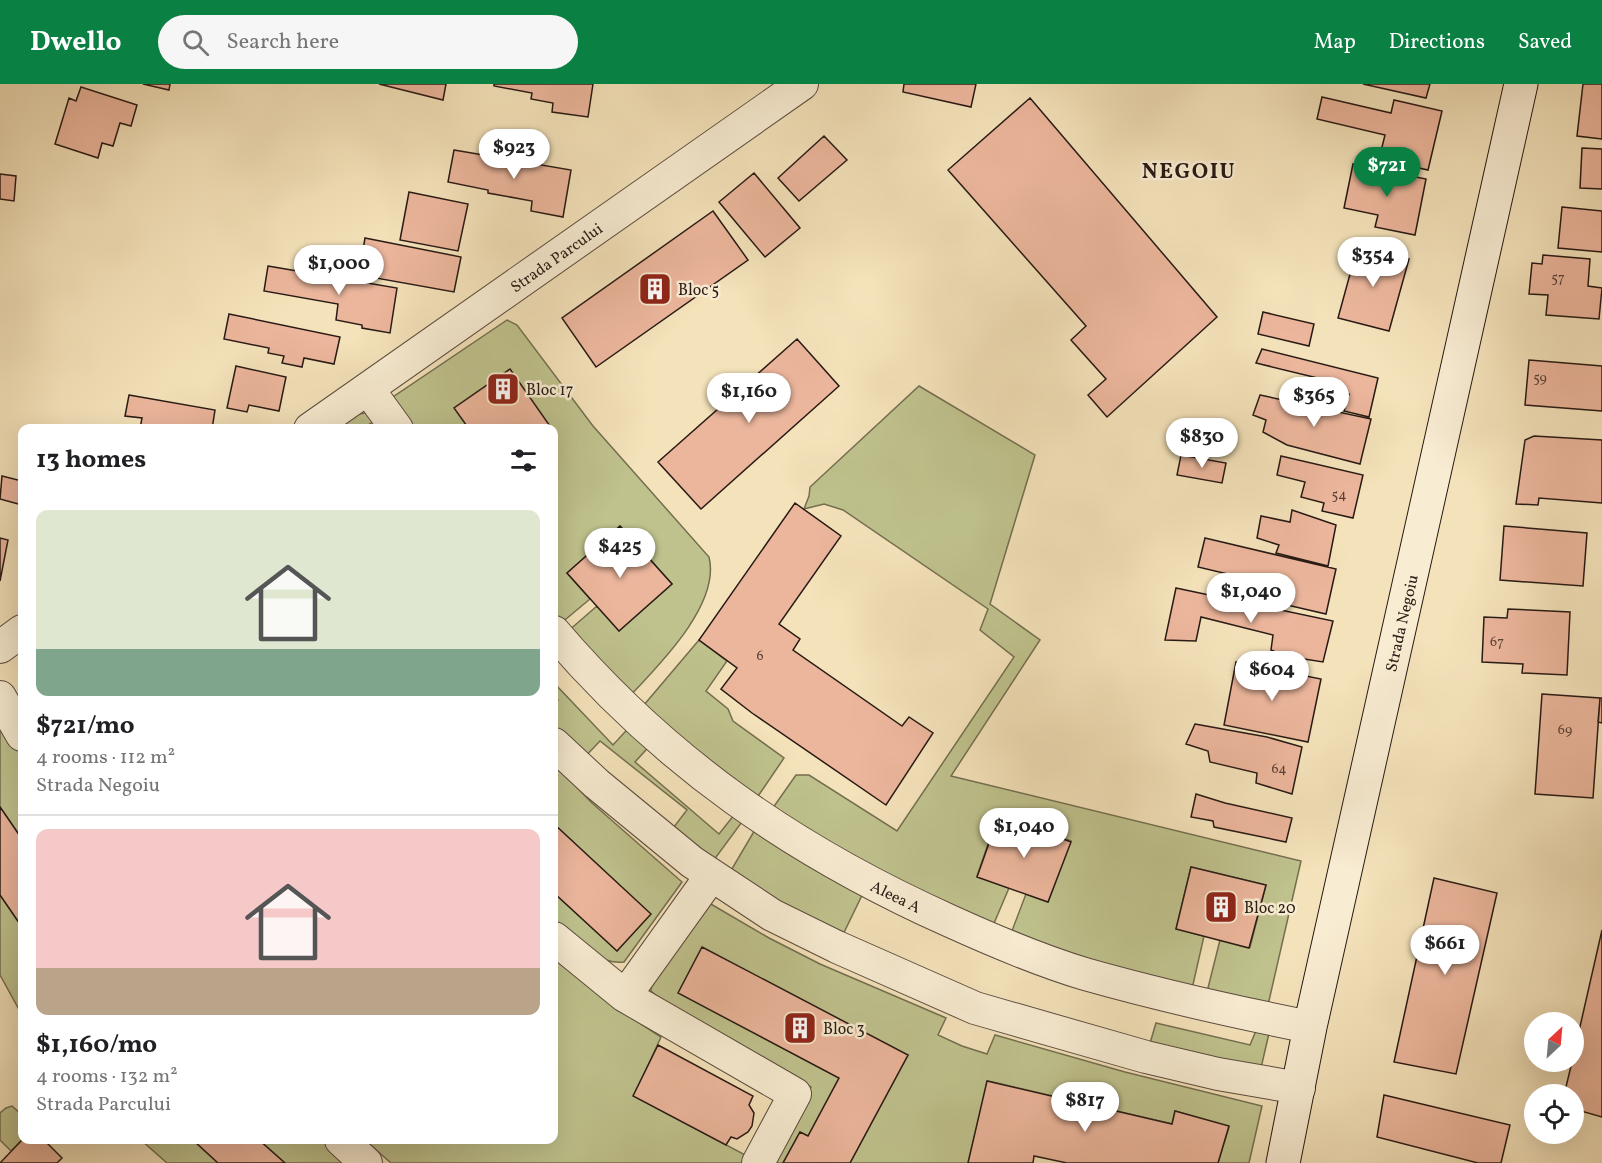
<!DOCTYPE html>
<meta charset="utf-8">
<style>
body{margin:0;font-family:Vollkorn,serif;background:#f6f6f6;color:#202124;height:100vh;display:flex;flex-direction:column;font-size:22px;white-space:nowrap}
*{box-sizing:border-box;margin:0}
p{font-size:20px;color:#757577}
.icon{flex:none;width:33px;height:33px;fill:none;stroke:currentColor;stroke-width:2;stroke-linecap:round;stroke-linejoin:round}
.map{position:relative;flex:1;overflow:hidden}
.details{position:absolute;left:18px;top:340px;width:540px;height:720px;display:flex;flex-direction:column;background:#fff;border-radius:12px;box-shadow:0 6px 24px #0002}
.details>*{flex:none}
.needle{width:39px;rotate:26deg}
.fabs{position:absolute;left:1524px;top:928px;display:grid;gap:12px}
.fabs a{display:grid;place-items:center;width:60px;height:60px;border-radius:50%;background:#fff;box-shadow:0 6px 24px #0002;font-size:30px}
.price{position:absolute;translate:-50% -51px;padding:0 14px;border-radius:21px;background:#fff;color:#222;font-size:20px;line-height:39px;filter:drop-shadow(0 2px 3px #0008)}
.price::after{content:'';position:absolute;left:50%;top:36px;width:18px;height:14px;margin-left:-9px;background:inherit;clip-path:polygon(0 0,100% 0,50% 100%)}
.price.active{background:#0b8043;color:#fff}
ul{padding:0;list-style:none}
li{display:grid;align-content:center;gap:12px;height:318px;padding:0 18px}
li+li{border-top:2px solid #e0e0e0}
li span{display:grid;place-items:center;height:186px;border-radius:12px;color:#555}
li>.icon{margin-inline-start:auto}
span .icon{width:108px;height:108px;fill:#fffc;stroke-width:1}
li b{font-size:26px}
h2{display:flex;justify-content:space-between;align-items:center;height:72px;padding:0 18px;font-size:26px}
header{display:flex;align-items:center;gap:36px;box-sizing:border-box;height:84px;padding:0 30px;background:#0b8043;color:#fff}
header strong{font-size:28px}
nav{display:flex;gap:33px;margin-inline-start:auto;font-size:21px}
.search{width:420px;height:54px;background:#f6f6f6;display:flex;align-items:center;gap:15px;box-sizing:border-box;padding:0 21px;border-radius:33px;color:#757577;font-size:22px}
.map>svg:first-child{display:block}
.green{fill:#bfc28d;stroke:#746e50;stroke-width:1.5}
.building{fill:#ecb69c;stroke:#281a14;stroke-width:1.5}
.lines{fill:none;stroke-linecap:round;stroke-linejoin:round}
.street-casing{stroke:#5b4c3e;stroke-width:34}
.secondary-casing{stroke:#281a14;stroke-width:35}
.street{stroke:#f8ecd2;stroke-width:32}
.secondary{stroke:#f8ecd2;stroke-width:33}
.labels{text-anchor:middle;stroke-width:5;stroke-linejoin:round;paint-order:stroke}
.number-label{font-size:14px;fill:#594136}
.street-label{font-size:16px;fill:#281a14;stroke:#f8ecd2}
.poi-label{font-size:16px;fill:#281a14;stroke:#f8ecd2;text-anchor:start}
.district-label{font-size:22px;font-weight:bold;letter-spacing:1.5px;fill:#281a14;stroke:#f8ecd2}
</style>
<header>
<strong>Dwello</strong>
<div class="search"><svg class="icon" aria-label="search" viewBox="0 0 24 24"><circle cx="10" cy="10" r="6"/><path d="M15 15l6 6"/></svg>Search here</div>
<nav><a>Map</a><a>Directions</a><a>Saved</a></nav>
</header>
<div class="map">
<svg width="1602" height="1079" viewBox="0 0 1602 1079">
<rect width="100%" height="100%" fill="#f4e2ba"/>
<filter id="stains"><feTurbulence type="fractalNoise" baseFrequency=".00333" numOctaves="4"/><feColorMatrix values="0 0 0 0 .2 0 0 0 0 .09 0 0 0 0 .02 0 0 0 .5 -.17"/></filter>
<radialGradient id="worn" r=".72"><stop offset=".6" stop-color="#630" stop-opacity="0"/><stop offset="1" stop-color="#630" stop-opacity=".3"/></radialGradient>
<!-- green -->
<path class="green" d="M507,236L517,241L593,342L709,473C721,521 657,583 627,615L567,548L597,522L619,547L672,500L620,442L567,489L590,515L560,540L554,531V345H413L390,315Z
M919,302L1035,371L990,520L1040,556L951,692L1301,777L1268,921L1207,908L1220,856L1250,863L1266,801L1191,783L1176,845L1204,852L1192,905L1010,852L1026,810L1048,818L1071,757L998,731L977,792L1009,804L992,844L883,795L770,728L796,691H809L897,747L1014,573L980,546L988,525L843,426L824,420L804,425L809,412L810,403Z
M366,329L376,336L362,345H338L358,330Z
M699,556L727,577L706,607L728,625L733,637L784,674L752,721L638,628Z
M554,599L613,661L635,637L655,656L635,678L719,750L742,721L750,727L711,780L670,748L687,726L600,657L581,677L554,650V620L558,616L554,611Z
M0,623L22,661V755L0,723Z
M554,680L592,719L682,798L624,878C599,882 572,853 554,837V809L617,867L650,830L554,740Z
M756,744L865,805L837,863L723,800Z
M0,811L22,843V931L0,891Z
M704,816L769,854L820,880L946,934L938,951L962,962L987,970L995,951L1125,988L1262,1022L1249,1079H1218L1229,1043L1175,1027L1172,1040L988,997L968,1079H850L908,971L702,864L679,909L839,994L808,1052L800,1048L783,1079H771L811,1003L691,943L651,907V904Z
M554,873L624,929L661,953L634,1012L749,1073L746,1079H391L365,1056H554Z
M1156,939L1250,961L1258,942L1270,945L1261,984L1148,966Z
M12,1022L22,1031V1056L11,1067L0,1056V1029L6,1024Z
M141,1056H193L218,1079H167Z
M259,1056H326L351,1079H285Z"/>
<!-- building -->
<path class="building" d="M143,0H170L169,6Z
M379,0H446L443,16Z
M494,0H593L588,33L552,28L553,19L531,15L532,9L494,2Z
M904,0H976L971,23L903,8Z
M1363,0H1430L1426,14Z
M1583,0H1602V55L1577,52Z
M81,3L137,21L131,42L120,39L113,62L102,59L98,74L55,60L69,14L76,17Z
M1322,13L1391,29L1394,16L1442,27L1428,86L1379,75L1385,51L1317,35Z
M1030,14L1217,233L1107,333L1088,311L1106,295L1071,256L1086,242L948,86Z
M824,52L847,76L799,117L778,94Z
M1582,64L1602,65V105L1580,104Z
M454,66L571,86L563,133L531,127L532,117L488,109V106L448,98Z
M1353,80L1426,95L1415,151L1375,143L1378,131L1344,124Z
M754,89L800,144L765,173L719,118Z
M0,90L16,92L14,117L0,115Z
M409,108L468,120L458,167L400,156Z
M1562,123L1602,127V168L1558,164Z
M713,127L748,176L596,283L562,234Z
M365,154L461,173L454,208L359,191Z
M1358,161L1409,175L1389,247L1338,234Z
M1543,171L1590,175L1588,202L1602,204L1599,235L1546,231L1548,211L1529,210L1532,179L1542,180Z
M268,182L397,204L390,249L362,244V241L336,236L338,220L264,207Z
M1263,228L1314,240L1309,262L1258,250Z
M229,230L340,253L334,280L304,274L302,283L282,279L284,272L268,269L269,264L224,255Z
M797,255L839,302L701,425L658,378Z
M1262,265L1378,294L1369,333L1344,327L1349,310L1327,305L1330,297L1256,279Z
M1529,276L1602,282V327L1525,321Z
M236,282L286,293L279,327L249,321L247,328L227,324Z
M510,285L552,345H469L454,324Z
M129,311L215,326L212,345H140L142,334L125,332Z
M1260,311L1371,335L1360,380L1287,361L1263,348L1266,336L1253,331Z
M1534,352L1602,356V419L1539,414L1538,421L1516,420L1525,356Z
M1181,371L1226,379L1222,399L1177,391Z
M1281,372L1363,391L1353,434L1322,427L1324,419L1301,413L1305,398L1277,391Z
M2,392L22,397V421L0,415Z
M795,419L841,452L779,540L800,555L793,566L902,642L909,633L933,649L886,721L752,629L721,605L737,584L699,556Z
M1292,426L1336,441L1328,482L1276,469L1279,461L1257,454L1261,432L1290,438Z
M620,442L672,500L619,547L567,489Z
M1504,442L1587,449L1583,502L1500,496Z
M0,454L8,456L0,497Z
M1205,454L1336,485L1326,530L1287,521L1291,505L1198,483Z
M1176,504L1333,537L1323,578L1285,572L1271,566L1273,551L1201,533L1196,557L1165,556Z
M1508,525L1570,528L1567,591L1522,589L1523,580L1482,578L1484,533L1507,534Z
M1236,578L1321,595L1308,658L1224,641Z
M1542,610L1600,614L1593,714L1535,710Z
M1600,614H1602V639L1598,638Z
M1195,640L1267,653L1302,663L1292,710L1256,699L1257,689L1210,678L1208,667L1186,660Z
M1196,710L1225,719L1292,734L1286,758L1214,743L1213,737L1191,733Z
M0,723L22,755V843L0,811Z
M999,731L1071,758L1048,818L977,793Z
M554,740L651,830L617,867L554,809Z
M1191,783L1266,801L1249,864L1176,845Z
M1434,794L1497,809L1456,990L1394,978Z
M1602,846V1033L1574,1025V1011H1564L1572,978H1574V969Z
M702,863L908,971L850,1079H783L800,1048L808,1052L839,994L678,909Z
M658,961L753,1012L749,1021L754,1029L752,1042L748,1048L737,1055L731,1053L726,1061L633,1012Z
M987,997L1172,1040L1175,1027L1229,1042L1218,1079H1067L1034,1072L1033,1079H968Z
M1384,1011L1510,1041L1501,1079H1478L1377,1053Z
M22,1056H44L62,1074L57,1079H0Z
M193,1056H259L285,1079H218Z"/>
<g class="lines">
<!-- street casing -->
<g class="street-casing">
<path id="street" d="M368,305L397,345
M310,345L802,0
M554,548C665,678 794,767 950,837C994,857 1038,876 1085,890C1159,911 1235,928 1310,943
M0,563L22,547
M0,613L22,651
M554,660L597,700L692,778L772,831L837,863L975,924L1146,973L1218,990L1299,1004
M554,854L625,912L795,1010L758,1079
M625,912L711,792
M341,1056L366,1079"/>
</g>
<!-- secondary casing -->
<g class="secondary-casing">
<path id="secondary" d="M1283,1079L1310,943L1521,0"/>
</g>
<!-- street -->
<use href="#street" class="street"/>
<!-- secondary -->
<use href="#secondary" class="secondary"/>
</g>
<!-- icons -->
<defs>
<g id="building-square" transform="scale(1.725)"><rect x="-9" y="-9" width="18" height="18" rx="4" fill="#8f2418" stroke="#f8ecd2"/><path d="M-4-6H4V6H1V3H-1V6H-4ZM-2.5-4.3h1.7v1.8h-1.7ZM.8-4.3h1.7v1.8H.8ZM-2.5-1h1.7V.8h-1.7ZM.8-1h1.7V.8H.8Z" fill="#fff"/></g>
</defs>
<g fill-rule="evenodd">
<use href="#building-square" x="655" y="205"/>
<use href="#building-square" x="503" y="305"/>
<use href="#building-square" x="1221" y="823"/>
<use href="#building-square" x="800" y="944"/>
</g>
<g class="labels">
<!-- number labels -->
<g class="number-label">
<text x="1558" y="198">57</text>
<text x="1540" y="298">59</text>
<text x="1339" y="415">54</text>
<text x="1497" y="562">67</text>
<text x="760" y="576">6</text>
<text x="1565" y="650">69</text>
<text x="1279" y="689">64</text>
</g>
<!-- street labels -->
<g class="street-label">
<text transform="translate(556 173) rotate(-35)" y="6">Strada Parcului</text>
<text transform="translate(1401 539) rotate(-77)" y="6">Strada Negoiu</text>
<text transform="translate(896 812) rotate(26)" y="6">Aleea A</text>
</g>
<!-- poi labels -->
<g class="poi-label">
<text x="678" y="211">Bloc 5</text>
<text x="526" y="311">Bloc 17</text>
<text x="1244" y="829">Bloc 20</text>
<text x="823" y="950">Bloc 3</text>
</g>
<!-- district labels -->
<g class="district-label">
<text x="1189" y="94">NEGOIU</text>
</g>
</g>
<rect width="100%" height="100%" filter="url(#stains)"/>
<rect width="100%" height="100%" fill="url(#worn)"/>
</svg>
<div class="fabs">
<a><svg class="needle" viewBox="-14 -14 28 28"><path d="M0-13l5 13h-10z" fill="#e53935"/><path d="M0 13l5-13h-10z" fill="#757577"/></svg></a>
<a><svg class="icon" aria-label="locate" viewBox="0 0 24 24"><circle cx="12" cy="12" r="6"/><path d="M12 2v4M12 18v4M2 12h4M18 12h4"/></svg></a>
</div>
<b class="price" style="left:514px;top:96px">$923</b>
<b class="price active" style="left:1387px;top:114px">$721</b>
<b class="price" style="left:1373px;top:204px">$354</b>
<b class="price" style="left:339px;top:212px">$1,000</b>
<b class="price" style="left:749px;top:340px">$1,160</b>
<b class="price" style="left:1314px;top:344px">$365</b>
<b class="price" style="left:1202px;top:385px">$830</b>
<b class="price" style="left:620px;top:495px">$425</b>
<b class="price" style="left:1251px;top:540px">$1,040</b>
<b class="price" style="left:1272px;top:618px">$604</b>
<b class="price" style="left:1024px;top:775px">$1,040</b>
<b class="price" style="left:1445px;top:892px">$661</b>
<b class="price" style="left:1085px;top:1049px">$817</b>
<section class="details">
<h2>13 homes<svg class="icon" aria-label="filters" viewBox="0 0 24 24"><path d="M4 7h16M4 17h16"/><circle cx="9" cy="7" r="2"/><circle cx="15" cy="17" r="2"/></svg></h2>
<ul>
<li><span style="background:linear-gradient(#dfe7d0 75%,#7fa58c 0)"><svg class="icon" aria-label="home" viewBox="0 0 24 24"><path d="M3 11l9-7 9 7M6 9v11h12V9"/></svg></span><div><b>$721/mo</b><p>4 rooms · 112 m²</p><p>Strada Negoiu</p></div></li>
<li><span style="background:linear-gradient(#f6c9c9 75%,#b9a48a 0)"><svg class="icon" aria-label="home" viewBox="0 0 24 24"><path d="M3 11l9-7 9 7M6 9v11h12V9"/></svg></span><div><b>$1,160/mo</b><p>4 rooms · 132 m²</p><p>Strada Parcului</p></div></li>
</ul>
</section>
</div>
